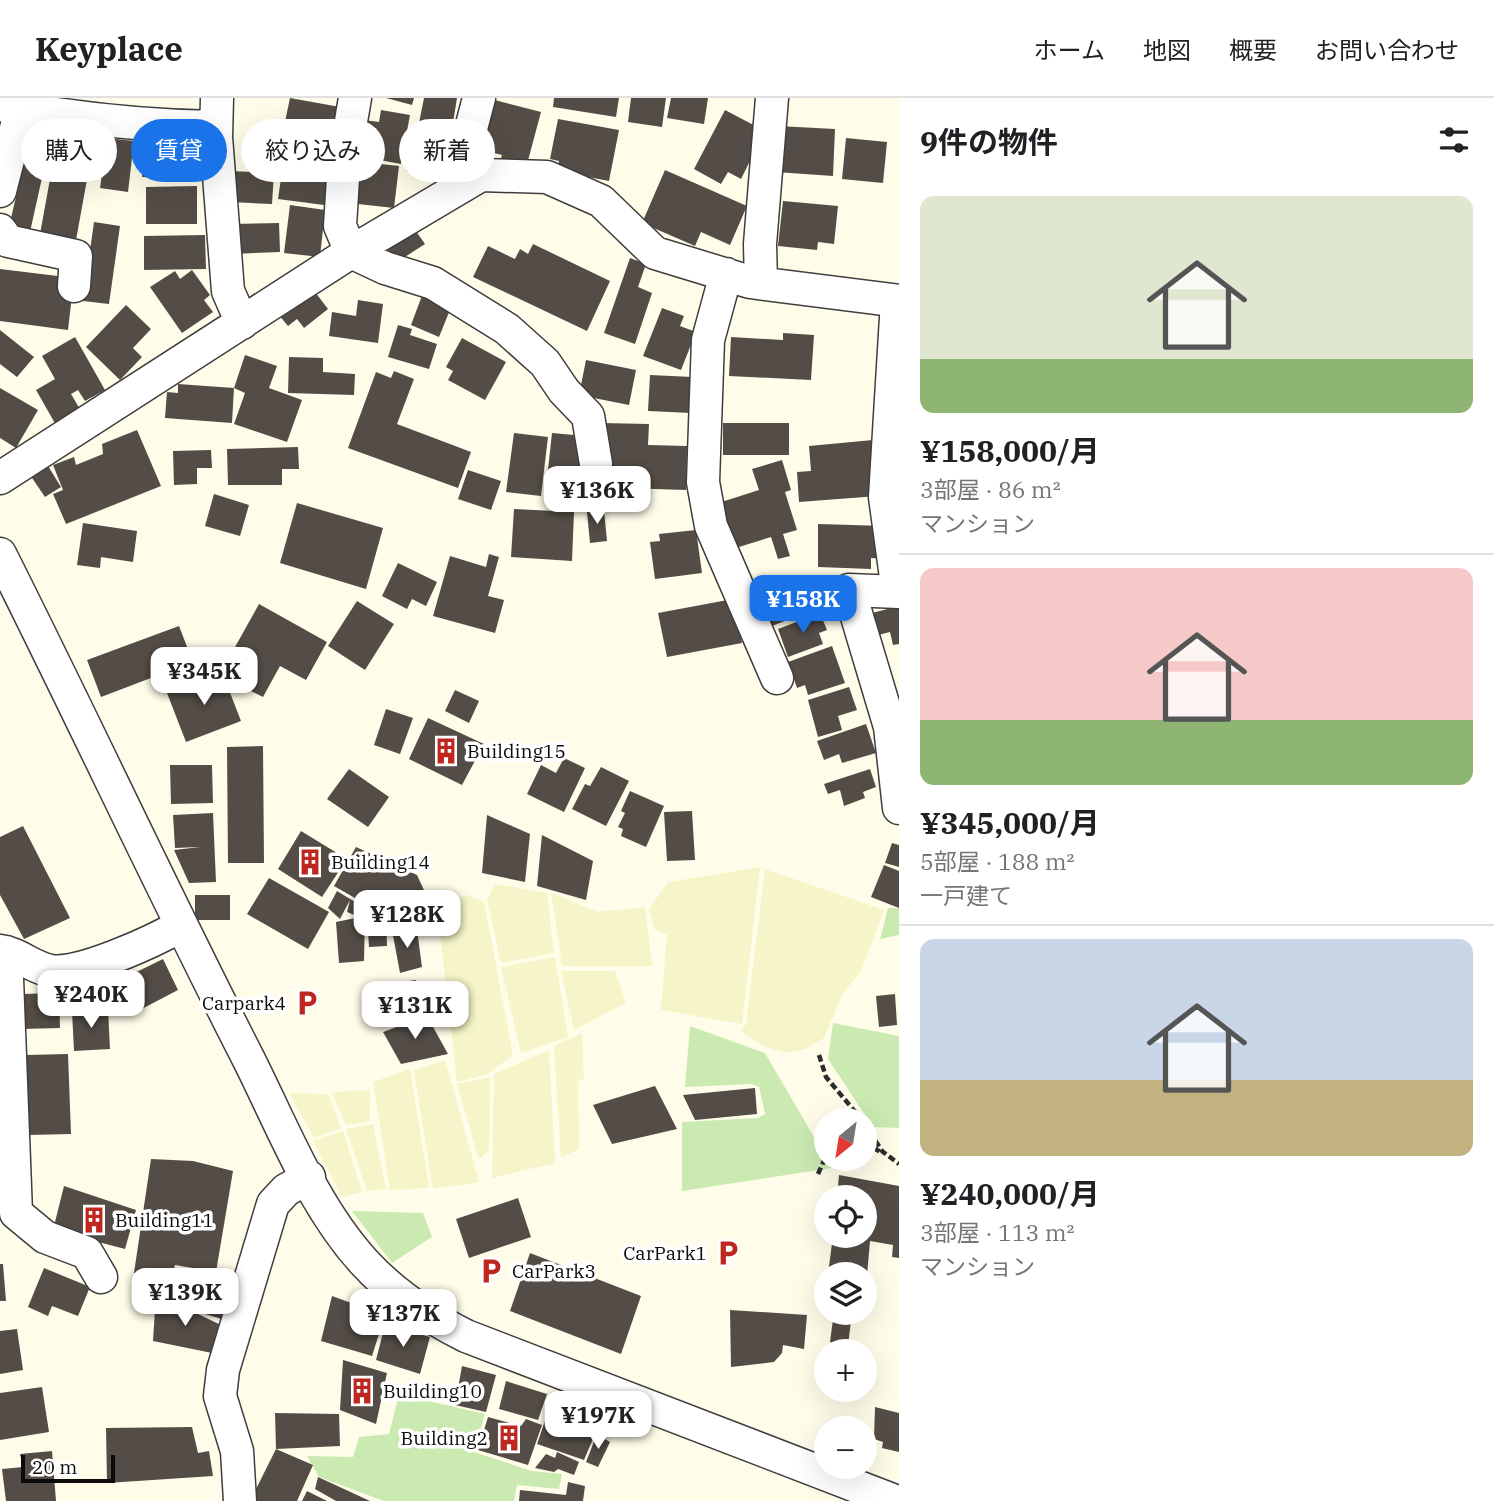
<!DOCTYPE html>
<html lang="ja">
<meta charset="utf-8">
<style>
body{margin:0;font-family:"IBM Plex Serif","Noto Sans JP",serif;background:#f2f2f2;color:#202124;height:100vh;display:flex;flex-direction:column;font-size:26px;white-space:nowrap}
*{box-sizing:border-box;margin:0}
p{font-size:23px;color:#757577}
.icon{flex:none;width:38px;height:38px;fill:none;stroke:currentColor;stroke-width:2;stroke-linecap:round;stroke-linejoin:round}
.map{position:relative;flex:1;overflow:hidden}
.sheet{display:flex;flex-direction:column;background:#fff;width:595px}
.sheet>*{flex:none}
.guide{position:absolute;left:21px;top:21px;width:665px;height:63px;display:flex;gap:14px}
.needle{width:46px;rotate:210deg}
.controls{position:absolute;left:814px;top:1010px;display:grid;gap:14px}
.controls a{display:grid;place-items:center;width:63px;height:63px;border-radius:50%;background:#fff;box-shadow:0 7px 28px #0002;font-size:35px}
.scale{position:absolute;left:21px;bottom:18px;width:94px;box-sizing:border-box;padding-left:7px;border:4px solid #0b0b0b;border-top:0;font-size:19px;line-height:24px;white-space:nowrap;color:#0b0b0b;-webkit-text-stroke:5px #fff;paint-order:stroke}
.price{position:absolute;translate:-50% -60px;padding:0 16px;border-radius:14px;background:#fff;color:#222;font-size:23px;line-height:46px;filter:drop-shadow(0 2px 4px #0008)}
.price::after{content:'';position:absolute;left:50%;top:42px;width:21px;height:16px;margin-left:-10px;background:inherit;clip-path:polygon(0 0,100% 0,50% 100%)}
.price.selected{background:#1a73e8;color:#fff}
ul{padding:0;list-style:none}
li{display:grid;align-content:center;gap:14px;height:371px;padding:0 21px}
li+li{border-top:2px solid #e0e0e0}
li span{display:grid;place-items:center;height:217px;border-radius:14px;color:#555}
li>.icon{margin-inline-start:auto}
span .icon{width:126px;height:126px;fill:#fffc;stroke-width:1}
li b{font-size:30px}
h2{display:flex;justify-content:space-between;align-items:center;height:84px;padding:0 21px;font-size:30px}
.pill{padding:0 24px;border-radius:32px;background:#fff;box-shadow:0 7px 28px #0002;font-size:24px;line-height:63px}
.pill.selected{background:#1a73e8;color:#fff}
header{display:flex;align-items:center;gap:42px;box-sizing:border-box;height:98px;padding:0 35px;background:#fff;border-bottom:2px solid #e0e0e0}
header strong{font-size:33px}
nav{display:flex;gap:38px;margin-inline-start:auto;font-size:24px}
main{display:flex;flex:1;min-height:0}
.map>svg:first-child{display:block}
.farmland{fill:#f5f5c9}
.green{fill:#caeab2}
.building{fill:#544d47}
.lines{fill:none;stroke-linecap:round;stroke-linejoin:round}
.minor-casing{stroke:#3e3e3e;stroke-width:35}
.path{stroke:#2d2d2d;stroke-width:4.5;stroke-dasharray:7 3.5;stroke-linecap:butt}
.minor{stroke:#fff;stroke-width:32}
.labels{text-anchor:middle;stroke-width:7;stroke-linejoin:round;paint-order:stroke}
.poi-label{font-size:19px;fill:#0b0b0b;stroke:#fff;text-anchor:start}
</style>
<header>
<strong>Keyplace</strong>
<nav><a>ホーム</a><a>地図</a><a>概要</a><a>お問い合わせ</a></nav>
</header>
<main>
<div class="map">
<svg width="899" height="1403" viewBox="0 0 899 1403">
<rect width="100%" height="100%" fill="#fffde9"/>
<!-- farmland -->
<path class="farmland" d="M760,769L742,926L661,912L667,837L655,832L649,811L668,784Z
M765,771L884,812L861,873L842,897L824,940L806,951L788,955L765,949L741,934L746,926Z
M495,786L547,795L554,855L501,865L487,802Z
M551,794L597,814L645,809L652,868H562Z
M467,797L484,804L513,957L488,976L457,984L437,809Z
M555,859L568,939L521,955L501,869Z
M561,873H615L626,905L574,932Z
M582,935L584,980L578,984L579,1051L561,1060L554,948Z
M549,952L555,1065L492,1080L494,976Z
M445,962L479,1084L433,1091L414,972Z
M410,971L429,1090L390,1092L373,984Z
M490,979L489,1051L481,1060L478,1059L457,986Z
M370,992V1023L346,1027L331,994Z
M289,995L328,996L341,1030L314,1040Z
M373,1026L386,1091L367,1093L346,1031Z
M343,1033L362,1094L342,1099L313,1043Z"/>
<!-- green -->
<path class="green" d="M888,810H899V837L880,841Z
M833,925L899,938V1030L873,1029L828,961Z
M690,928L765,955L832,1070L682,1093V1024L758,1020L765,1016L759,989L751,986L685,989Z
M352,1113L423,1115L432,1139L392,1165Z
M399,1296L485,1316L474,1354L532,1373L562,1376L559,1391L517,1387L514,1403H384L319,1379L307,1358L353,1359L359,1339L389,1336Z"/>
<!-- building -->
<path class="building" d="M290,0L340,9L333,48L282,38Z
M386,0H414L412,7Z
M424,0H457L452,31L419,25Z
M554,0H619L616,19L553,9Z
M631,0H666L662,29L628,24Z
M671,0H708L704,26L667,20Z
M491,1L541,14L526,70L500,63L502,57L478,51Z
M381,12L410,17L401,66L358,58L364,22L379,24Z
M725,12L765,33L741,81L728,74L721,86L694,71Z
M558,21L619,32L609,83L557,73L559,63L550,61Z
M33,25L53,30L30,134L9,129Z
M413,28L454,36L446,80L406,73Z
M778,28L835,31L833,78L776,74Z
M161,36L203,37L201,81L142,79L143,57H160Z
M58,37L94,43L76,142L40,136Z
M107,40L134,43L128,94L100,90Z
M846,40L887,44L883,85L842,81Z
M297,50L318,54L317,63L330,65L324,107L278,101L284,60L295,61Z
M354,63L399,68L394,110L349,105Z
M665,72L747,108L730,147L701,134L695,148L642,125Z
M231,73L274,75L272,106L230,104Z
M197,88V126H146V89Z
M783,103L838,108L834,146L818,144L817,152L778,148Z
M290,107L325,112L320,159L284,155Z
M94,124L120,128L109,206L83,203Z
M279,125L280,154L233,156L231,126Z
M411,126L425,146L394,166L374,158Z
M205,137L206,171L144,172V138Z
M533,146L610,183L587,233L473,179L488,148L515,161L520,151L528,156Z
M630,160L646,166L638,189L652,195L635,246L604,235Z
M0,171L74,180L68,232L0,223Z
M192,172L210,197L204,202L213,214L182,235L150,189L175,173L180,181Z
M312,190L328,211L304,230L297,221L288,228L278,216Z
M423,195L452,207L439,239L411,227Z
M358,202L383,206L378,245L329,238L332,214L356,218Z
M126,207L151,231L133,250L142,259L120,282L86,249Z
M662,210L684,218L680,228L696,234L681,272L643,258Z
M398,227L412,231L410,237L437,246L429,271L388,259Z
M0,232L34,259L17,279L0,266Z
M783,235L814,237L811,282L729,278L731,239L783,242Z
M75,239L105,292L85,303L78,292L71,296L81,313L56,327L36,292L55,281L42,258Z
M462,240L506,264L485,302L448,282L453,273L446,269Z
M245,257L277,268L269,290L302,302L287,344L234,326L245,295L234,290Z
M289,259L323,260V274L355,276L354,297L288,295Z
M586,262L636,272L629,307L579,297Z
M394,273L414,281L397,326L471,354L458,390L348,350L376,274L391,280Z
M650,277L693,279L691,315L648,313Z
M178,286L234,290L232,325L165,320L167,294L178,295Z
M0,290L38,312L16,350L0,340Z
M602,325L649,326L648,347L687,348L686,392L621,390V380L606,379L607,354Z
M723,325H789V357H723Z
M137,332L161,388L66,426L53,396L63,392L53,367L74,359L76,367L103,356L102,346Z
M514,335L548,339L541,398L506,394Z
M552,335L585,338L579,393L546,390Z
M873,342L878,398L799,404L797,374L811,373L809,348Z
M298,349L299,371H282V387H228L227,351Z
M211,352L212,370H197V386L174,387L173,353Z
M782,362L791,392L785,394L797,432L783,436L790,458L778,461L771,439L726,453L712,407L759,392L752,371Z
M45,363L61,389L45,399L28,374Z
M468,372L501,383L491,412L458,401Z
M214,396L249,407L240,438L205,428Z
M297,405L383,430L366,491L280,465Z
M514,411L574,414L572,463L511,459Z
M604,412L607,443L590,445L587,414Z
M83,425L137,433L133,464L101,459L100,470L77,467Z
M818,426L885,428L884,461L871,460V471L818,469Z
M696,432L702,475L655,481L650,444L660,443L659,436Z
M489,456L499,459L488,498L504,502L495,535L433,518L450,458L486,469Z
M398,465L437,484L426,508L412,501L407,511L382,498Z
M795,485L807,514L772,528L760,499Z
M733,501L742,545L667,559L658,515Z
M357,503L394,526L365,572L328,548Z
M259,506L327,544L306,582L280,568L263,599L249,592L253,584L245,580L256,560L235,549Z
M899,508V546L893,547L890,534L878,537L872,515Z
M820,515L827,532L819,535L823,546L788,559L778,531Z
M179,528L193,564L101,599L87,562Z
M832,548L845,585L808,597L805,587L797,590L788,564Z
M222,574L241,623L186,644L167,595Z
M849,589L857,612L838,618L842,632L818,639L808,602Z
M455,592L479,603L469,625L445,613Z
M386,611L413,620L400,656L374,647Z
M428,620L484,646L462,687L409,661Z
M866,626L876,655L842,665L839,656L824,662L817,643Z
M263,648L264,765H228L227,649Z
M564,660L585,670L564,714L527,696L541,667L556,675Z
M170,667H212L213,705L171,706Z
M601,669L629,683L606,728L572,711L585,686L590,688Z
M349,671L389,699L368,729L327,701Z
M870,671L876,689L863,694L865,700L844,708L840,692L828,696L824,686Z
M630,693L664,708L646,749L621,738L623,731L618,729L625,715L621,713Z
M692,713L695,762L667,763L664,714Z
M213,715L216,784L189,785L174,752L200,749L175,750L173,717Z
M487,717L530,736L525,784L482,775Z
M23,728L70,820L24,841L0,797V739Z
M301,733L337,755L333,762L343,767L322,799L278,771Z
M542,737L593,763L586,802L537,788Z
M892,745L899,747V769L885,765Z
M356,749L417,777L430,805L395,823L334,788Z
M884,767L899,773V810L871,799Z
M269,780L329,814L308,851L247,816Z
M337,793L365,810L359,819L347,814L350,802L340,821L328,810Z
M195,797H230V822H195Z
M365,818L364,863L339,865L336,824Z
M367,818L386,819L387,848L369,849Z
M392,832H417L422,869L400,875Z
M163,861L178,892L134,915L118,883Z
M416,882L421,918L389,923L379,887Z
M59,895L60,930L22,931L21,896Z
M895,896L897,927L879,929L876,898Z
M108,911L110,951L74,953L72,913Z
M427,918L448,956L401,966L383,934Z
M68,956L71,1036L28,1037L26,957Z
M655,988L677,1031L612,1046L593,1007Z
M755,990L757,1016L695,1022L683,997Z
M151,1061L193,1063L233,1073L216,1174L175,1167L171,1182L134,1175Z
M839,1077L899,1088V1160L892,1159L893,1147L870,1143L866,1189L864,1176H828L833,1138H864V1099H837Z
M64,1088L136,1112L125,1151L53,1132Z
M518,1100L531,1139L469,1160L456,1121Z
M530,1155L641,1198L621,1256L510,1213Z
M0,1166H3L6,1203H0Z
M44,1170L90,1189L78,1218L52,1208L48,1218L28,1209Z
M240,1178L228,1223L202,1215L208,1187Z
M156,1196L223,1228L217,1256L153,1243Z
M332,1198L385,1217L372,1258L321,1243Z
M730,1212L807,1217L804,1251L783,1247L782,1255L774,1264L731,1269Z
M834,1214H852L848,1248L830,1244Z
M385,1227L430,1239L420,1276L376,1262Z
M17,1231L23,1272L0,1276V1233Z
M343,1262L387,1275L376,1326L340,1312Z
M462,1268L496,1277L486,1314L455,1307Z
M506,1283L547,1296L538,1322L499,1311Z
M42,1289L49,1334L0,1342V1295Z
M555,1294L606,1310L584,1362L537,1346Z
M875,1309L899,1315V1354L882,1350L883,1344L874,1341Z
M275,1315L339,1316L340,1348L276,1351L313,1367L297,1403H250L276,1351Z
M488,1319L521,1328L526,1321L542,1327L528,1367L478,1352Z
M192,1329L198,1355L209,1353L213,1378L107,1385L106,1330Z
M597,1336L610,1344L598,1369L586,1364Z
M52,1353L56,1403H6L2,1371L23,1369L20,1356Z
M557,1354L579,1364L574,1377L558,1371L554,1374L535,1370L546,1356L555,1360Z
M318,1379L370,1403H336L315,1391Z
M568,1384L585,1388L583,1403H519L520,1392L566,1397Z
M307,1393L327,1403H302Z"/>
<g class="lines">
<!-- minor casing -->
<g class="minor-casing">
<path id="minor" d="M217,0L216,39L228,193L242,225
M355,0L344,64L340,128L351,154L385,170L433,185L507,231L545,265L564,293L588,318L596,366
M0,7C72,20 143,28 216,29
M455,92L479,0
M0,93L21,11
M0,132L8,143L76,158L74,188
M726,176L708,242L703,384L711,428L777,580
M761,185L760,146L772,0
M897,203L885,399L898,494
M0,380L351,154L481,77L547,79L601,103L655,155L750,184L899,203
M0,456C84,623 162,792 247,958C282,1027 312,1107 364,1164C394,1197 428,1219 466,1238L895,1403
M899,494L849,492L890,629L899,710
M0,853C18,855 33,870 51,873C81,877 154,843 180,828
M6,854L16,1115L45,1139L87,1155L101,1179
M240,1403L237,1353L220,1298L223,1272L273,1106L286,1092L309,1079"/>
</g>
<!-- path -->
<path class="path" d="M819,957L826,979L862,1022
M864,1025L882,1053L899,1066
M864,1045L883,1055
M818,1076L826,1058"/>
<!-- minor -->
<use href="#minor" class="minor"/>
</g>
<!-- icons -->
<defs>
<g id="building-bare" transform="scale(2.1)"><path d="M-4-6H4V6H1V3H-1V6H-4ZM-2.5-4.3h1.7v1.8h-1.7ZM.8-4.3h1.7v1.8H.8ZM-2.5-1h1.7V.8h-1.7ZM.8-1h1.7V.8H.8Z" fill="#be2720" stroke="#fff" stroke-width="2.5" paint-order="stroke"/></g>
<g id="parking-bare" transform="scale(2.1)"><path d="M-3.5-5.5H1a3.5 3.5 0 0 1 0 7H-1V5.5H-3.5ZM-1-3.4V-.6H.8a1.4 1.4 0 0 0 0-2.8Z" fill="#be2720" stroke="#fff" stroke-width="2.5" paint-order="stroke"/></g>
</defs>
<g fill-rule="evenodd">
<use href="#building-bare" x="446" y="653"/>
<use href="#building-bare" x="310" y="764"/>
<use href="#parking-bare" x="307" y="905"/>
<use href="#building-bare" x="94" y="1122"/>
<use href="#parking-bare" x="728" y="1155"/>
<use href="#parking-bare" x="491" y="1173"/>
<use href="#building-bare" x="362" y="1293"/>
<use href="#building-bare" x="509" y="1340"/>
</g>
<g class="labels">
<!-- poi labels -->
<g class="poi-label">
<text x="467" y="660">Building15</text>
<text x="331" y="771">Building14</text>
<text x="286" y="912" text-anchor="end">Carpark4</text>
<text x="115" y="1129">Building11</text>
<text x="707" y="1162" text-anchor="end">CarPark1</text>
<text x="512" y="1180">CarPark3</text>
<text x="383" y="1300">Building10</text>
<text x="488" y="1347" text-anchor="end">Building2</text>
</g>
</g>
</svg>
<div class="controls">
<a><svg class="needle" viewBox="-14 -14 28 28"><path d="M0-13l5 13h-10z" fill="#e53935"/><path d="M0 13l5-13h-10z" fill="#757577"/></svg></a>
<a><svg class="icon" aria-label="locate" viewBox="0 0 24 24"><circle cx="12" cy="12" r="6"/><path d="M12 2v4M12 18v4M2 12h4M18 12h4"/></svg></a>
<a><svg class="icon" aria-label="layers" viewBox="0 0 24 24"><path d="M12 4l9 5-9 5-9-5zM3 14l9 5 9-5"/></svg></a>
<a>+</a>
<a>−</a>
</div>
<div class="scale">20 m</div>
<b class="price" style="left:597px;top:428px">¥136K</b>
<b class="price selected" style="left:803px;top:537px">¥158K</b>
<b class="price" style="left:204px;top:609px">¥345K</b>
<b class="price" style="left:407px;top:852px">¥128K</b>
<b class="price" style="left:91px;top:932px">¥240K</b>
<b class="price" style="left:415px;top:943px">¥131K</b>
<b class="price" style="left:185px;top:1230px">¥139K</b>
<b class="price" style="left:403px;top:1251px">¥137K</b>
<b class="price" style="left:598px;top:1353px">¥197K</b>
<div class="guide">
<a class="pill">購入</a>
<a class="pill selected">賃貸</a>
<a class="pill">絞り込み</a>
<a class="pill">新着</a>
</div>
</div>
<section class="sheet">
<h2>9件の物件<svg class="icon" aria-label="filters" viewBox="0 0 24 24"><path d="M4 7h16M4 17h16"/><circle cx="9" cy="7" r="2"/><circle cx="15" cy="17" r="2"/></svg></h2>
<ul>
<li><span style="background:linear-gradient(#dfe7d0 75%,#8fb573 0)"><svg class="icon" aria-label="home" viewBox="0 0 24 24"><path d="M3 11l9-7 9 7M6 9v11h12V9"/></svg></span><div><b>¥158,000/月</b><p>3部屋 · 86 m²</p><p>マンション</p></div></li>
<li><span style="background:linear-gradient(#f6c9c9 70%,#8fb573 0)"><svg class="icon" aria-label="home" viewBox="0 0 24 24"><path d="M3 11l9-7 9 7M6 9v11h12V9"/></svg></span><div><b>¥345,000/月</b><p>5部屋 · 188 m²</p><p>一戸建て</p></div></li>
<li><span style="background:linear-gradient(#c9d6e8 65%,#c2b280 0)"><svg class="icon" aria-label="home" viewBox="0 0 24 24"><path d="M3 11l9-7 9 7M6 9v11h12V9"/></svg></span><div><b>¥240,000/月</b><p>3部屋 · 113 m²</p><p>マンション</p></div></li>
</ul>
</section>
</main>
